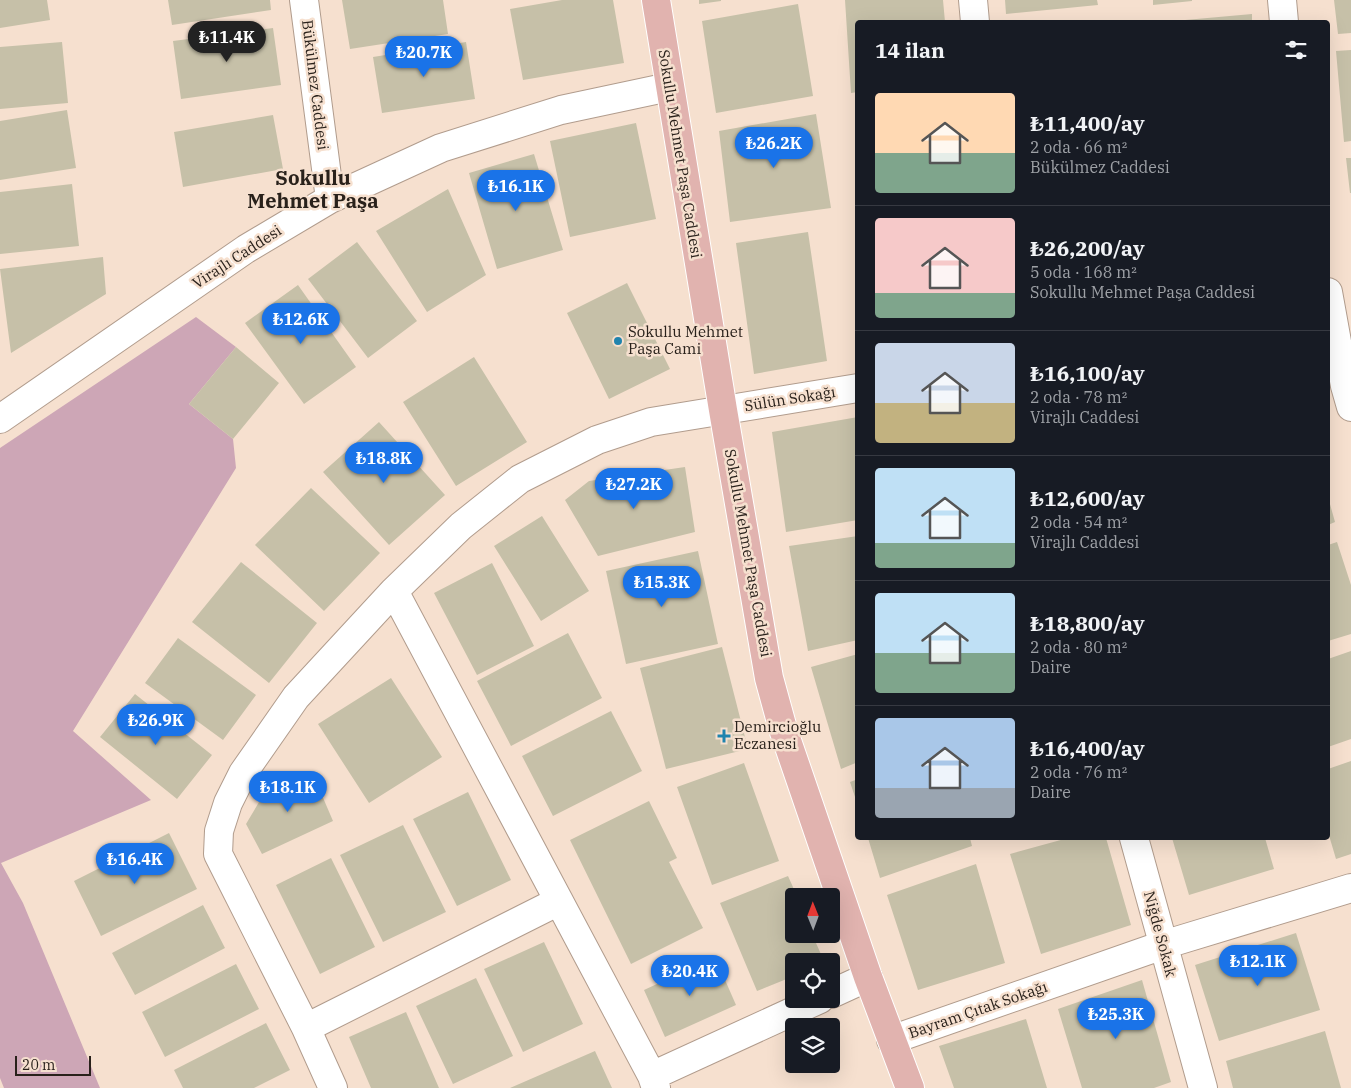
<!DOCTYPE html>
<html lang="tr">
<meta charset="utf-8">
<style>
body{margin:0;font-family:"IBM Plex Serif",serif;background:#242831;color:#f1f3f6;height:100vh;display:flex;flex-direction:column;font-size:19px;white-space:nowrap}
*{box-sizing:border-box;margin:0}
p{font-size:16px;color:#9ea1a6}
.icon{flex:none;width:28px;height:28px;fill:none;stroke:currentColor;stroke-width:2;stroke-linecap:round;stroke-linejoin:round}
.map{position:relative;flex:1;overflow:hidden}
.panel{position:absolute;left:855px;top:20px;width:475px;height:820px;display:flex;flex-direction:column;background:#171b24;border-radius:5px;box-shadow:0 5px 20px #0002}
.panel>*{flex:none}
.needle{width:32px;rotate:359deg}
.tools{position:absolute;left:785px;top:888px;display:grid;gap:10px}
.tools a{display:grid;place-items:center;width:55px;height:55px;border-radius:5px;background:#171b24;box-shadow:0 5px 20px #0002;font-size:25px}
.scale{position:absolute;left:15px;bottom:12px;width:76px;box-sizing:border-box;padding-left:5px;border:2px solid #29211b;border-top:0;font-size:14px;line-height:18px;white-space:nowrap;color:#29211b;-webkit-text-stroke:4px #f6e0cf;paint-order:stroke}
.price{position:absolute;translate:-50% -42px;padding:0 11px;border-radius:18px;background:#1a73e8;color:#fff;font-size:16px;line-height:32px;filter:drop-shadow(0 1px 2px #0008)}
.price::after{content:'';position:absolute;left:50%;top:30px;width:15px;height:11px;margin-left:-8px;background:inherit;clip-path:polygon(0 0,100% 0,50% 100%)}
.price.current{background:#222;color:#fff}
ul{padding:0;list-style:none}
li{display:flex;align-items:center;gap:15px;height:125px;padding:0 20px}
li+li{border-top:1px solid #363941}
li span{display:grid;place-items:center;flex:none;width:140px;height:100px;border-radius:5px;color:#555}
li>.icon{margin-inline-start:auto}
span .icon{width:60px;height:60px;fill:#fffc;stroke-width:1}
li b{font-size:21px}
h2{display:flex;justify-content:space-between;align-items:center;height:60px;padding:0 20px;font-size:21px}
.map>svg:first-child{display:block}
.green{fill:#cda6b6}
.building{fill:#c6c0a8}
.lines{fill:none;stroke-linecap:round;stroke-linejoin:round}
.minor-casing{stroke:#b19c8d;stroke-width:30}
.major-casing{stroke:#fff;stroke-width:30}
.minor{stroke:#fff;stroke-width:28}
.major{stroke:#e1b3af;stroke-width:28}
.poi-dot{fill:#2084ae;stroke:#f6e0cf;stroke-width:2}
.labels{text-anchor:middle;stroke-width:5;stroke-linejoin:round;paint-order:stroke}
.street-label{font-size:15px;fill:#29211b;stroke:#f6e0cf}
.poi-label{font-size:15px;fill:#29211b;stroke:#f6e0cf;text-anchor:start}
.district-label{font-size:20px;font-weight:bold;fill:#29211b;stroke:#f6e0cf}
</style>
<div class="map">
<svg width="1351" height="1088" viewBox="0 0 1351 1088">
<rect width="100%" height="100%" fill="#f6e0cf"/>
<!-- green -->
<path class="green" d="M196,317L236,347L189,404L233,439L236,468L73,731L151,800L1,863L23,903L100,1088H4L0,1078V448Z"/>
<!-- building -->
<path class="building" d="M0,0H47L50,20L0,28Z
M168,0H270L271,10L172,25Z
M342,0H443L448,34L350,49Z
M562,0H613L624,63L523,80L510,9Z
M699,0H721V1L699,4Z
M845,0H943L945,22H858V92L851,93Z
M1005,0H1097L1098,5L1006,14Z
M1153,0H1192V1L1153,5Z
M1334,0H1351V33L1338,34Z
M798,4L813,96L716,113L702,21Z
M1252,14V22H1175L1174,21Z
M273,28L281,85L181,99L173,41Z
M62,42L68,103L0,109V47Z
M466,42L475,99L382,113L373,57Z
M1351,50V141L1344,142L1336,51Z
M67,110L76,168L0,180V121Z
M816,114L831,208L730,222L719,131Z
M273,115L283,169L183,187L174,132Z
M636,123L656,219L570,237L550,141Z
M534,154L563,250L497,269L469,173Z
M1346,158H1351V193H1350Z
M72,184L79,246L0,254V192Z
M448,189L486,275L427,312L376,231Z
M808,232L827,361L754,374L736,243Z
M357,242L417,321L368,358L308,279Z
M103,257L106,294L11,353L0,269Z
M627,283L670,369L609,399L567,313Z
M298,285L356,367L304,404L245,323Z
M236,347L279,383L233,439L189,404Z
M474,357L527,442L456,486L403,402Z
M858,417V520L786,532L772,432Z
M379,422L445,495L389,545L323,472Z
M685,467L695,532L598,556L565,500L589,481Z
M311,488L380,553L324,611L255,545Z
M1328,497L1335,522L1328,525Z
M542,516L589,591L541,621L494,546Z
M858,536V640L808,651L789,546Z
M1337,542L1351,585V634L1328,641V545Z
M698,551L718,644L626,664L606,571Z
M241,562L317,623L269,683L192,622Z
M492,563L534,646L477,675L434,593Z
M568,633L602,698L511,746L477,681Z
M178,638L256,695L223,740L145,683Z
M722,647L748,749L666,769L640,668Z
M1351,651V739L1328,747V659Z
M858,654V762L841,769L811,667Z
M391,678L442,757L369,803L318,724Z
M135,694L212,755L177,799L100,737Z
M611,711L642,771L553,816L522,756Z
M1351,761V854L1336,859L1328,832V769Z
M744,763L779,861L712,885L677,787Z
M312,772L333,821L262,854L246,824L265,792Z
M858,779V803H857L850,782Z
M468,792L511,880L457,906L413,819Z
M649,801L677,858L669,862L703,928L631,964L570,840Z
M403,825L446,912L383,942L340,855Z
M169,833L197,889L101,936L74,881Z
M868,838H970L972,846L880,878Z
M1068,838H1106L1131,925L1041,954L1010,854Z
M1172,838H1265L1274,869L1189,895Z
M331,858L375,947L320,974L276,885Z
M976,864L1005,963L918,990L887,895Z
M788,876L797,896H794V934H812L824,961H794V976L757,991L720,903Z
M203,905L225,948L135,995L112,953Z
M1296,933L1320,1010L1219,1041L1195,965Z
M544,942L583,1024L523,1052L484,969Z
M715,957L736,1005L665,1037L644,990Z
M236,964L259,1009L165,1057L142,1012Z
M476,978L513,1056L453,1084L416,1006Z
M1142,980L1171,1082L1154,1088H1082L1058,1009Z
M406,1012L439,1088H371L349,1037Z
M1026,1019L1047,1088H954L939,1046Z
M266,1023L290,1070L254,1088H183L174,1070Z
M1325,1031L1341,1088H1233L1226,1061Z
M595,1051L612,1088H510Z"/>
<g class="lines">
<!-- minor casing -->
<g class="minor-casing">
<path id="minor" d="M304,0L330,199
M973,0L975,22
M1282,0L1284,22
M1328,292L1345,386L1351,407
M0,419L246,249L330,199L441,148L561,110L669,87
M394,591L652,1076L656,1088
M1134,838L1203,1088
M831,994L868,977
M306,1028L559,901
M891,1040L1163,945L1351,888
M652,1076L820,999
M333,1088L306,1028L218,854L219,831L228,803L243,773L296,697L394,591L461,526L520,479L597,440L651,422L858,388"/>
</g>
<!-- major casing -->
<g class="major-casing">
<path id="major" d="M656,0L723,410L769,678L783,729L868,977L910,1088"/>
</g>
<!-- minor -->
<use href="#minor" class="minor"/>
<!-- major -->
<use href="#major" class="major"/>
</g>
<!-- markers -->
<g class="poi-dot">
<circle cx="618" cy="341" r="5"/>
<path d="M721.5 728.5h5v5h5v5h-5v5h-5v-5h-5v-5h5z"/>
</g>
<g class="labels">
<!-- street labels -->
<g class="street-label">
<text transform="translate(315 85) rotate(83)" y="5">Bükülmez Caddesi</text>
<text transform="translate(680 154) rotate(81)" y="5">Sokullu Mehmet Paşa Caddesi</text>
<text transform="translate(237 257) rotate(-33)" y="5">Virajlı Caddesi</text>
<text transform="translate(790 399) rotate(-9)" y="5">Sülün Sokağı</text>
<text transform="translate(748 553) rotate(80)" y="5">Sokullu Mehmet Paşa Caddesi</text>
<text transform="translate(1160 934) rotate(75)" y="5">Niğde Sokak</text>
<text transform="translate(978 1010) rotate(-19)" y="5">Bayram Çıtak Sokağı</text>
</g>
<!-- poi labels -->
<g class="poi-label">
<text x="628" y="337">Sokullu Mehmet<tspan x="628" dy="17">Paşa Cami</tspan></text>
<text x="734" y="732">Demircioğlu<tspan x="734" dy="17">Eczanesi</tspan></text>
</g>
<!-- district labels -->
<g class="district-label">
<text x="313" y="185">Sokullu<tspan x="313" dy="23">Mehmet Paşa</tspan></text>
</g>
</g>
</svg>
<div class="tools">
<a><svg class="needle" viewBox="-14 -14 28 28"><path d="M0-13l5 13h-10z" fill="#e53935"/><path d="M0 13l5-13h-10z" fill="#9ea1a6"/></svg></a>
<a><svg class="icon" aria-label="locate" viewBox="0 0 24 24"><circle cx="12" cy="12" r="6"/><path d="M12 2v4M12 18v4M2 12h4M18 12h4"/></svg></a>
<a><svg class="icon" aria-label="layers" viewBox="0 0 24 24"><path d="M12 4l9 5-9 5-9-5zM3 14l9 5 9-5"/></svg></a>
</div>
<div class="scale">20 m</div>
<b class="price current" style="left:227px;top:63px">₺11.4K</b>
<b class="price" style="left:424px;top:78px">₺20.7K</b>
<b class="price" style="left:774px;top:169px">₺26.2K</b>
<b class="price" style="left:516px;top:212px">₺16.1K</b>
<b class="price" style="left:301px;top:345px">₺12.6K</b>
<b class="price" style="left:384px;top:484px">₺18.8K</b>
<b class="price" style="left:634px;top:510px">₺27.2K</b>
<b class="price" style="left:662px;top:608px">₺15.3K</b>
<b class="price" style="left:156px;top:746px">₺26.9K</b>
<b class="price" style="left:288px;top:813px">₺18.1K</b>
<b class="price" style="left:135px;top:885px">₺16.4K</b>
<b class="price" style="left:1258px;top:987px">₺12.1K</b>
<b class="price" style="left:690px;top:997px">₺20.4K</b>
<b class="price" style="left:1116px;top:1040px">₺25.3K</b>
<section class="panel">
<h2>14 ilan<svg class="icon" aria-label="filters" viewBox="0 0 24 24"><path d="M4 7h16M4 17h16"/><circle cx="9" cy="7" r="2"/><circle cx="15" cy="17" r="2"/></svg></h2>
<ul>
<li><span style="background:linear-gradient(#ffd9b3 60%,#7fa58c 0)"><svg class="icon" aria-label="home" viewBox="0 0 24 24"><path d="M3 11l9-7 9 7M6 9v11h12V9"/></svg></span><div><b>₺11,400/ay</b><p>2 oda · 66 m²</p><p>Bükülmez Caddesi</p></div></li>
<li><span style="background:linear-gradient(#f6c9c9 75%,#7fa58c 0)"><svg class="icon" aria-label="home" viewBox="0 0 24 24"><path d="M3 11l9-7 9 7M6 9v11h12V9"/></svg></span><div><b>₺26,200/ay</b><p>5 oda · 168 m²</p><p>Sokullu Mehmet Paşa Caddesi</p></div></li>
<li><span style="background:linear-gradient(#c9d6e8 60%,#c2b280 0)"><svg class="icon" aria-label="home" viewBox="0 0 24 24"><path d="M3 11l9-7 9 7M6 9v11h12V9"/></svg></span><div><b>₺16,100/ay</b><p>2 oda · 78 m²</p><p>Virajlı Caddesi</p></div></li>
<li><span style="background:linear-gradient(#bfe0f5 75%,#7fa58c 0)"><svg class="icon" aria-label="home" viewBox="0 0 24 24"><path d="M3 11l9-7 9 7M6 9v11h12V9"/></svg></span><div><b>₺12,600/ay</b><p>2 oda · 54 m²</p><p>Virajlı Caddesi</p></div></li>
<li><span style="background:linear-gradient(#bfe0f5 60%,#7fa58c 0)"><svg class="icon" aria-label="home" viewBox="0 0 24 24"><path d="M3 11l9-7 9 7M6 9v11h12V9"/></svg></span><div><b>₺18,800/ay</b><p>2 oda · 80 m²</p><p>Daire</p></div></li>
<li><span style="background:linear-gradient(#a9c7e8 70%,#9aa5b1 0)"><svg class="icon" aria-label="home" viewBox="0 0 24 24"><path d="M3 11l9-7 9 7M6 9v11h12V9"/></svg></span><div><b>₺16,400/ay</b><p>2 oda · 76 m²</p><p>Daire</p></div></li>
</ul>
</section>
</div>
